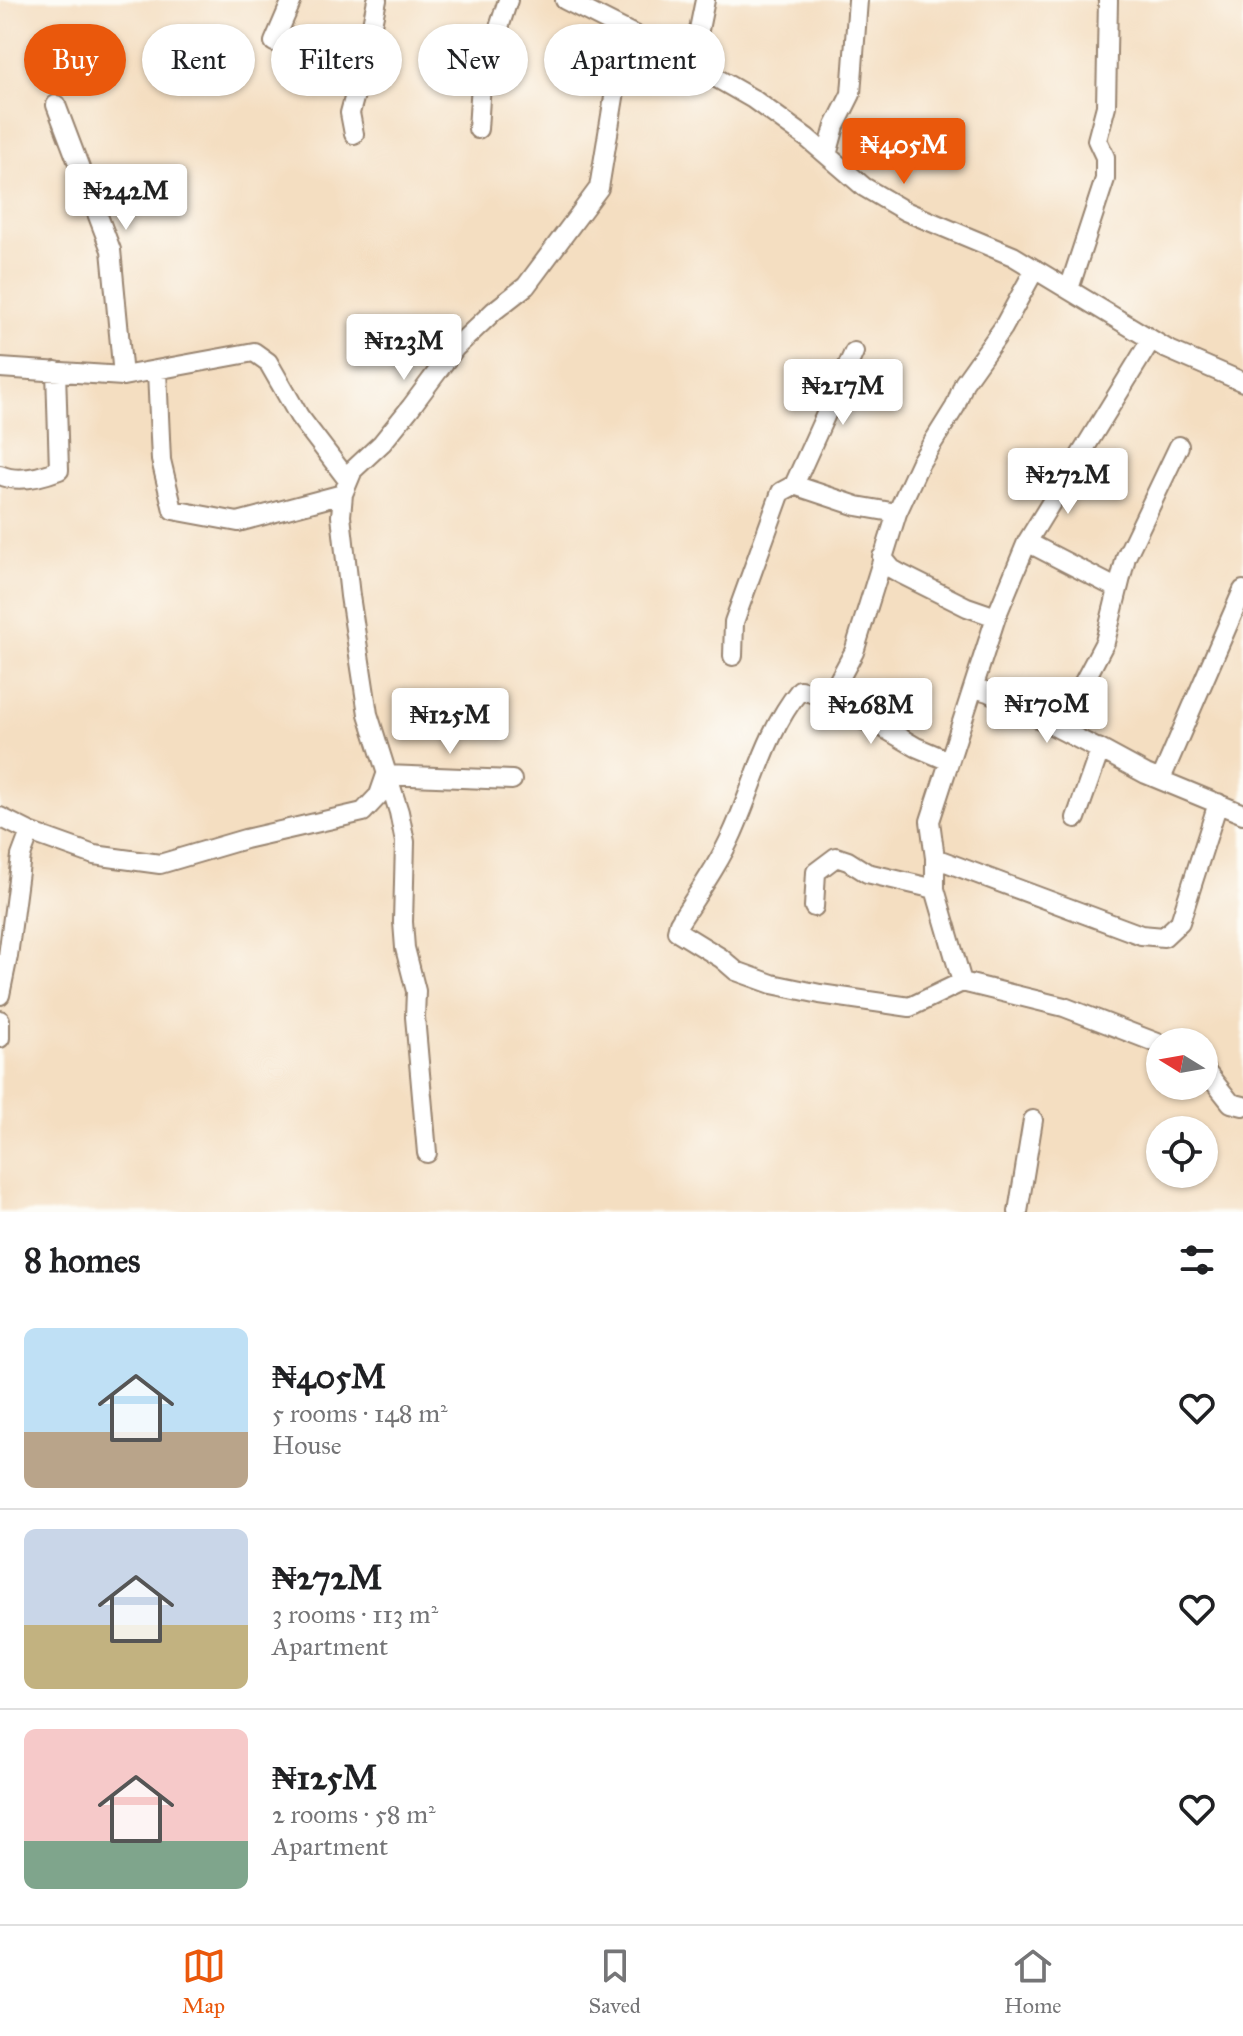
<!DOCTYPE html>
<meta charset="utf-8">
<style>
body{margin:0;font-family:"IM FELL Great Primer",serif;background:#f2f2f2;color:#202124;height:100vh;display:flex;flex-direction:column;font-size:30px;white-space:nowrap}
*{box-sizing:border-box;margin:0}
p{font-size:26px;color:#757577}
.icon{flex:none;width:44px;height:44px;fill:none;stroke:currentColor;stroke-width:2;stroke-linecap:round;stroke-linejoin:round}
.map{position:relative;height:1212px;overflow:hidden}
.side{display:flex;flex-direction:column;background:#fff;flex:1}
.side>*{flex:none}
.top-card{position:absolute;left:24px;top:24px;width:800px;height:72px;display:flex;gap:16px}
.needle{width:52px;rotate:281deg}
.fabs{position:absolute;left:1146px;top:1028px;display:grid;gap:16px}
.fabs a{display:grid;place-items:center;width:72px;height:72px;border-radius:50%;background:#fff;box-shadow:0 2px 6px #0004;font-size:40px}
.price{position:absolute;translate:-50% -68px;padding:0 18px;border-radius:8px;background:#fff;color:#222;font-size:26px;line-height:52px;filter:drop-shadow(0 2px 4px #0008)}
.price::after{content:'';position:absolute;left:50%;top:48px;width:24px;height:18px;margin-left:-12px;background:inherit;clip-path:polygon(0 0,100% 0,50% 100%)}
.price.active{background:#ea580c;color:#fff}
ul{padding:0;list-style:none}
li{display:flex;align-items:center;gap:24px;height:200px;padding:0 24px}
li+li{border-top:2px solid #e0e0e0}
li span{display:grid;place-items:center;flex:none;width:224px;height:160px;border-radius:12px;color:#555}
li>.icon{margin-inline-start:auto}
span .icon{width:96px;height:96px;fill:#fffc;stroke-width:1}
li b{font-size:34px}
h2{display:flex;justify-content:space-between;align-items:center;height:96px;padding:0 24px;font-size:34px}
.chip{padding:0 28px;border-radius:36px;background:#fff;box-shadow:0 2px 6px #0004;font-size:28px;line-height:72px}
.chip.active{background:#ea580c;color:#fff}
.dock{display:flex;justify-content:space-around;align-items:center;height:112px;border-top:2px solid #e0e0e0;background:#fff;font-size:22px;color:#757577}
.dock a{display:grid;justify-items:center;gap:4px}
.dock .active{color:#ea580c}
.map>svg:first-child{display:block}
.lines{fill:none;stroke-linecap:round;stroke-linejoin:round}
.minor-casing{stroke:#988470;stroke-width:22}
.minor{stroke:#fff;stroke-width:18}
</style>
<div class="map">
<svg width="1243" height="1212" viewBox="0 0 1243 1212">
<rect width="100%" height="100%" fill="#fdfcf7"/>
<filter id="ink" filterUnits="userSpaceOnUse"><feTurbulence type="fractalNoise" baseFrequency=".0125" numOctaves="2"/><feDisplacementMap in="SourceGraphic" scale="16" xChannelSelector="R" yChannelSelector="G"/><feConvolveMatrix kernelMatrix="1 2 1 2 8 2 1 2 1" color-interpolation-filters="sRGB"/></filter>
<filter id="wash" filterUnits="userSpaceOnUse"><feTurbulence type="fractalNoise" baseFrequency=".006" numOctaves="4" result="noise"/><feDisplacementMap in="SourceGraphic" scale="32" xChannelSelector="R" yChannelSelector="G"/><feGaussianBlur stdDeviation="1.8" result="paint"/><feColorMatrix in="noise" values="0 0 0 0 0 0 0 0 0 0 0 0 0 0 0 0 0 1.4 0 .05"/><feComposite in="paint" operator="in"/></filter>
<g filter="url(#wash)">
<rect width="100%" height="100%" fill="#f4dec1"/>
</g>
<g filter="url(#ink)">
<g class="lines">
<!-- minor casing -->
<g class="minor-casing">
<path id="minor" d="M565,0L692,64L753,99L807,138L864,187L905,211L1013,256L1167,349L1243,382
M274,42L292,0
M692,64L705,0
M56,105L111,250L123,376
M478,129L481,83L508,0
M354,134L350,113L365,58L377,0
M827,155L835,126L851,94L858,0
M1035,269L1003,328L964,383L955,407L920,463L897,513L854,652L833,691L824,696L800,690C767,730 754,785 733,832C719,864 698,893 679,923L677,931L721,958L736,971L772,984L820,994L910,1007L962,982L935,889V858L930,821L996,617L1027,542L1151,340
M1069,289L1105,179V157L1097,140L1106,106L1108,0
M0,368L123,376L254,352L268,362L299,416L347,479
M157,371L161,460L173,510L238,522L343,494
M0,475C18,483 41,477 59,470L56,371
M794,485L854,352
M1027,542L1118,589
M882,557L892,569L901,574L967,607L996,617
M733,656L734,622L781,492L794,485L857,506L897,513
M974,688L988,692L1100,750L1076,818
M833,691L839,703L855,717L882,727L916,747L949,761
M1063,729L1067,714L1105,642L1126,557L1179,446
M1098,748L1146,774L1243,814
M386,775L512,780
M1161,779L1243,590
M0,817L30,832L94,855L160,864L245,839L363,812L379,795L386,775
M935,858L1141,935L1164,937L1180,922L1218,803
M814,907L816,872L836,857L848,861L867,873L935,889
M962,982L1064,1007L1160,1044
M0,995L8,956L21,856L30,832
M0,1020V1038
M1204,1069L1231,1103L1243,1106
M427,1153L415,1017L416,991L405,948L403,922L405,842L399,812L368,714L350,596L341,516L343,494L353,470L382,443L411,407L455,348L494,311L526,286L599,188L618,73L645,40
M1018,1212L1033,1120"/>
</g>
<!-- minor -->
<use href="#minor" class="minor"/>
</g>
</g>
</svg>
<div class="fabs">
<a><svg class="needle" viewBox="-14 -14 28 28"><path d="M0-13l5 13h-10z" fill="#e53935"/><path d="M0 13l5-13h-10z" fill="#757577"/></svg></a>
<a><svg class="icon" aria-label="locate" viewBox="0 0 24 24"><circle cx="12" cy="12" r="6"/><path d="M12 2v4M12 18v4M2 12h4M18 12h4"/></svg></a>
</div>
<b class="price active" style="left:904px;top:186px">₦405M</b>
<b class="price" style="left:126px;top:232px">₦242M</b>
<b class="price" style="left:404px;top:382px">₦123M</b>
<b class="price" style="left:843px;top:427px">₦217M</b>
<b class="price" style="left:1068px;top:516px">₦272M</b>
<b class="price" style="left:1047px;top:745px">₦170M</b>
<b class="price" style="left:871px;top:746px">₦268M</b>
<b class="price" style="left:450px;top:756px">₦125M</b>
<div class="top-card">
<a class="chip active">Buy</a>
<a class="chip">Rent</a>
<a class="chip">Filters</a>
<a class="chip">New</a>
<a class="chip">Apartment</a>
</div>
</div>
<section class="side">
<h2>8 homes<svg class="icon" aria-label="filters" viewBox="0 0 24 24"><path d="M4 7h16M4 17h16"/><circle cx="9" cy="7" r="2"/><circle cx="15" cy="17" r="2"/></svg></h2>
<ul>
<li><span style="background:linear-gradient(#bfe0f5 65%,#b9a48a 0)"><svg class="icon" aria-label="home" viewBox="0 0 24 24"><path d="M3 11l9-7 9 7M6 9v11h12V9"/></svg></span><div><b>₦405M</b><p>5 rooms · 148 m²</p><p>House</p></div><svg class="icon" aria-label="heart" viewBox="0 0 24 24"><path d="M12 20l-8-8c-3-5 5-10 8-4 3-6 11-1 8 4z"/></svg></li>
<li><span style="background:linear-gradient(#c9d6e8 60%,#c2b280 0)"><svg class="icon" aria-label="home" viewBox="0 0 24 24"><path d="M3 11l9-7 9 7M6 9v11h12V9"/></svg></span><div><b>₦272M</b><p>3 rooms · 113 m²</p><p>Apartment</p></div><svg class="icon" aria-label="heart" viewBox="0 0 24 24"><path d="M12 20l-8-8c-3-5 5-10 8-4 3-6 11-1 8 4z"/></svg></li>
<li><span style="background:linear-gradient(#f6c9c9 70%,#7fa58c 0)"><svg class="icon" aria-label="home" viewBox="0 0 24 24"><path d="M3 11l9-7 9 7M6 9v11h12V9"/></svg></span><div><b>₦125M</b><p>2 rooms · 58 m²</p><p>Apartment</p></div><svg class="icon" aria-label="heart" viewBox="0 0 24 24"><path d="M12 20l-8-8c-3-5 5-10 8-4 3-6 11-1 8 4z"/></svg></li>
</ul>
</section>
<nav class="dock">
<a class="active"><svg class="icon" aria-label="map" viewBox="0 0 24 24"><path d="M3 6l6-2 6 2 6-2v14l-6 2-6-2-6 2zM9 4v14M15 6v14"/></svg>Map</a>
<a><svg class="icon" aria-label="saved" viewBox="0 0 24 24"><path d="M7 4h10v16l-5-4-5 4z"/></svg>Saved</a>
<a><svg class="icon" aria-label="home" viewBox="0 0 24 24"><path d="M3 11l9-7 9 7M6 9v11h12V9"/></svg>Home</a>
</nav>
